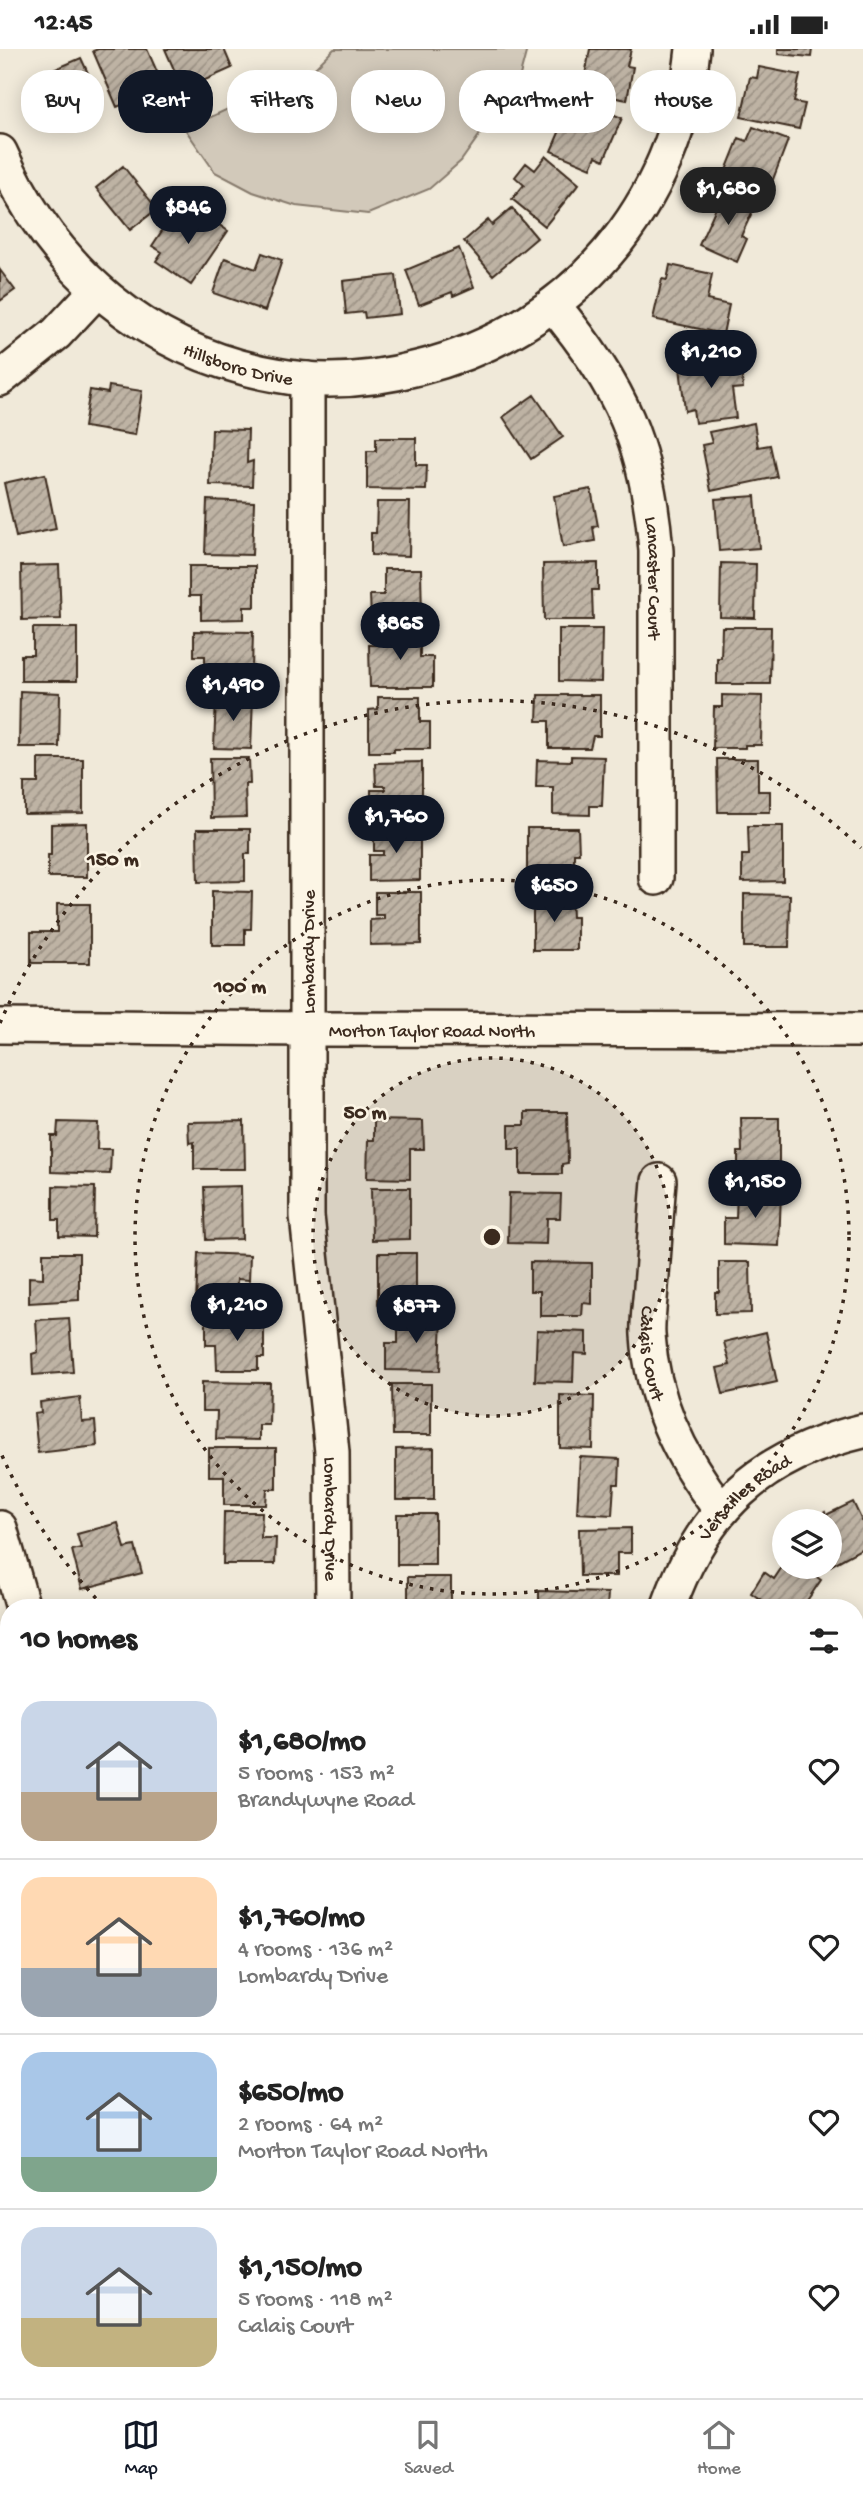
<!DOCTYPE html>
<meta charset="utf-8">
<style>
body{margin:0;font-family:"Gochi Hand",sans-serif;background:#f2f2f2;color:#222;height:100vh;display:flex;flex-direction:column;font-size:26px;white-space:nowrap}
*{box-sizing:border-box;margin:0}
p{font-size:23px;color:#767676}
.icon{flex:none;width:38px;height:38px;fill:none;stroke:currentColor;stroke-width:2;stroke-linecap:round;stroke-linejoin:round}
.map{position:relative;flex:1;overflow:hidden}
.side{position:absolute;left:0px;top:1550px;width:864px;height:800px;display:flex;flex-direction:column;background:#fff;border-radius:28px 28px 0 0;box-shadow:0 4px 18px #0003}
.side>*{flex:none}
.hud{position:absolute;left:21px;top:21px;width:822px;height:63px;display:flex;gap:14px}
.fabs{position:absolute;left:772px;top:1460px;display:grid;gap:14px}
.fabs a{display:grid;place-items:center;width:70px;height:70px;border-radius:50%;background:#fff;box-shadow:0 4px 18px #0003;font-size:35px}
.price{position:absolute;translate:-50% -60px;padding:0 16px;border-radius:24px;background:#111827;color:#fff;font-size:23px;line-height:46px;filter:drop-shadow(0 2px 4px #0008)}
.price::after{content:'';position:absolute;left:50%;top:42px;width:21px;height:16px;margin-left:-10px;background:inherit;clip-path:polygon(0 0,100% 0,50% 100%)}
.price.on{background:#222;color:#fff}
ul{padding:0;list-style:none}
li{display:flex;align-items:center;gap:21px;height:175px;padding:0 21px}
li+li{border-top:2px solid #e0e0e0}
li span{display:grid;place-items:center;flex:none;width:196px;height:140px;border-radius:21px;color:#555}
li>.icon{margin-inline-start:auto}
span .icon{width:84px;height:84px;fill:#fffc;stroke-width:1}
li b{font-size:30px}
h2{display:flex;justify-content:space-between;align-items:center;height:84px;padding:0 21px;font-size:30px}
.tag{padding:0 24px;border-radius:28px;background:#fff;box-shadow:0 4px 18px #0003;font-size:24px;line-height:63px}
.tag.on{background:#111827;color:#fff}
.status{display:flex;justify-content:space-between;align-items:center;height:49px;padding:0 35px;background:#fff;direction:ltr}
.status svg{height:19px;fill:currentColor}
.tabs{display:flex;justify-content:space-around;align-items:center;height:98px;border-top:2px solid #e0e0e0;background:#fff;font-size:19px;color:#767676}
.tabs a{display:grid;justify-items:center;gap:4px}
.tabs .on{color:#111827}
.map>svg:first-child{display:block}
.park{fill:#d2c9ba;stroke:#867a6c;stroke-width:2}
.building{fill:url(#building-hatch);stroke:#3b2a1e;stroke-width:2}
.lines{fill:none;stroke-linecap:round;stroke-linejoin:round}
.minor-casing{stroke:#3b2a1e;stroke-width:38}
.minor{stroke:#fcf5e5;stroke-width:33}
.ring{fill:none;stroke:#3b2a1e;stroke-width:3.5;stroke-dasharray:3.5 7}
.labels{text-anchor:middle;stroke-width:5;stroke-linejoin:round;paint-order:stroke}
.street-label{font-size:19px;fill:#3b2a1e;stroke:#fcf5e5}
.centre{fill:#3b2a1e;stroke:#fcf5e5;stroke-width:3.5}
.ring-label{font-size:21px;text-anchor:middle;font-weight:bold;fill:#3b2a1e;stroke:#fcf5e5;stroke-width:5;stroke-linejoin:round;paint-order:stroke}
</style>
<div class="status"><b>12:45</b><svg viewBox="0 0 49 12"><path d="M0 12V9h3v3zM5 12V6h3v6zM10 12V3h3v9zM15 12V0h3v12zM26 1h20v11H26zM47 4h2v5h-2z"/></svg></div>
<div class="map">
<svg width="863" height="2349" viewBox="0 0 863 2349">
<defs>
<pattern id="building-hatch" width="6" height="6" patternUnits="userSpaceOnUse" patternTransform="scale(1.75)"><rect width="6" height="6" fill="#beb3a4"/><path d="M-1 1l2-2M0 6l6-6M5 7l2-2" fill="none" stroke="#9c9285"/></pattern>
</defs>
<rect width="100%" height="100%" fill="#f0e9d9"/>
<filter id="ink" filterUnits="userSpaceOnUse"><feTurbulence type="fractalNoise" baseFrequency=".0143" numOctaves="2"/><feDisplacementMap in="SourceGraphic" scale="14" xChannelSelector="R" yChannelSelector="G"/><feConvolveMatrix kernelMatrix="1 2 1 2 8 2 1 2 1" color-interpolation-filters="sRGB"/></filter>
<g filter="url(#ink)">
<!-- park -->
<path class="park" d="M334,0H527L519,30L461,112L429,140L368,165L296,157L253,143L215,123L185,80L314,20Z"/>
<!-- building -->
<path class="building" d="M98,0H147L158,25L135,35L141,48L117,58L93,2Z
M165,0H224L232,19L183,41Z
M590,0H631L627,17L633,18L627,51L582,42Z
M778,0H812L811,8L778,5Z
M81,9L100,50L52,72L35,35L53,27L51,22Z
M759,18L800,26L794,53L805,55L799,80L741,68L750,28L757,29Z
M565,45L622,69L604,111L596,107L591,119L551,102L561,79L552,75Z
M753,78L788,91L767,146L723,129L739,89L747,92Z
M546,107L579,135L545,177L512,150L524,136L515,128L526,114L535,121Z
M123,117L157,160L130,181L96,139Z
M723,143L755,157L741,187L747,190L737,213L699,196Z
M512,159L537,189L493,226L464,192L488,171L492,176Z
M175,162L197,178L205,166L228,182L191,236L156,212L162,203L152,197Z
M459,199L474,238L453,247L452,243L419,256L406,221Z
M262,204L282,211L265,262L213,244L225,209L256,220Z
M670,216L712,225L707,251L729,256L723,285L653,270L662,230L667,231Z
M0,221L15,241L0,252Z
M396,226L400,265L365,269L364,263L346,265L343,232Z
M740,310L743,339L732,340L736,369L695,374L693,360L685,362L680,318Z
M109,337L142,342L135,386L84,378L90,341L108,344Z
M534,346L563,388L531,410L503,368Z
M754,374L758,398L770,396L777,428L711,442L702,396L712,394L709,383Z
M212,380L248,381L247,414L253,412L252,437L210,436Z
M376,389H416V416H427L426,441L367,440V402H376Z
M45,425L56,480L16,488L4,434Z
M591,440L598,477L593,478L595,492L563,498L554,447Z
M755,447L759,499L719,502L715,450Z
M207,451L254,453L252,506L205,505Z
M377,453H410L409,507L371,506V484H376Z
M598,514V541H592L593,571H544L543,515Z
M721,514L756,515L755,569L720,568Z
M59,516L61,570L22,571L21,517Z
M189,517H255V558H244V570L201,571V547H189Z
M384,520H421L422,569H371L370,546H384Z
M722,578H771L770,635H717V609H721Z
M33,579H77V632H21V606H33Z
M559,580H602L601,633L559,632Z
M194,582L253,583L252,622H248V636H205V607H194Z
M420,583V608H433V638H370L369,596H379V584Z
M20,642L60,644L59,698H19Z
M538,646H600V687H593L590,699H549V672H537Z
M722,646L762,647L761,696H745V699H713L714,658H722Z
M216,647L253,648L251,700L214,699Z
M378,648H420V673H430V700H394V703H369V661L378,660Z
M571,707L604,708L602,757H590V766L553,765V738H536L537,711L571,712Z
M210,709H249L250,735H245L246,768L211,769Z
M38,710H83V764L24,765V734H38Z
M717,710H758V742H770V763H718Z
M422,713V766H371V741H385V737H376L375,714Z
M87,774V828H48V806H51V775Z
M748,777H783V832L742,833V806H749Z
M420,778V831L369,832V806H383V802H374V779Z
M527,779H578L579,804H574V831H527Z
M197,780H250V805H245V832L198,833Z
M212,842L252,843L251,880H245V896H212Z
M375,843H421V895L370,896V871L384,870V866H375Z
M744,845L790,846L789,898H744Z
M533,847H571L572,868H577V901H533Z
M57,855H90V914H31V883H57Z
M525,1063H567L568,1114L562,1115V1125H520V1100H509V1076H525Z
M741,1069H779V1126H738V1103H742Z
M374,1071L423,1072L424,1100H410V1130L367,1129L368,1091H374Z
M244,1072L245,1120H194V1093L189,1094L188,1073Z
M58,1073L98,1074L97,1100H111L110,1125L51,1123V1087H57Z
M53,1137L95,1138L94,1188L59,1187V1171H53Z
M241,1137L242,1190L206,1191L204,1138Z
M371,1139H410V1190L372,1191Z
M737,1142L781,1144L779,1197L724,1195V1169H736Z
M509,1144L561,1145L560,1169H547L546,1195L508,1194Z
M43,1204H79V1251L29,1254V1228L43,1229Z
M198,1204L250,1206L249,1231L237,1230L236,1256L196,1254Z
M378,1204H416V1255H378Z
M530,1213L592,1214V1255L583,1254L582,1267H540V1242H530Z
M719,1213H750L751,1264L715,1265V1243H719Z
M398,1267L442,1268L440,1322L386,1321V1294H398Z
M69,1269L73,1323L33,1326L32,1305L38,1303L36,1271Z
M264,1270V1309H258V1321H217L216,1296H206V1271Z
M537,1281L587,1283V1305L574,1304L573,1333L535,1332Z
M766,1283L777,1333L723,1345L717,1319L730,1316L724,1293Z
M202,1333L270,1334L269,1376H259V1391L216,1390L217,1362H202Z
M392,1335H431V1386H393Z
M560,1346L594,1347L593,1400L560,1399Z
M80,1348L82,1373L95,1372L97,1397L38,1404L34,1365L41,1364L40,1353Z
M209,1399H276V1440H267L266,1456H224V1427H209Z
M434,1399V1451H396V1400Z
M580,1408L620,1410L619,1435H614L612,1466L577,1464Z
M853,1453L863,1474V1499L830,1517V1472H808L825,1463L826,1466Z
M224,1463H262L261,1489H276L275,1515H223Z
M397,1465H435V1516H397Z
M118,1474L125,1499L135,1497L142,1524L82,1540L72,1501L81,1499L77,1485Z
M631,1479V1504H617V1527H580L579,1480Z
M784,1515V1517H801L821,1531L802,1559H773L751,1544L764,1523L774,1530Z
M408,1528H451V1559H395V1557H408Z
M539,1542L608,1544L607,1559H539Z
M863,2281V2325L856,2329V2284Z
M87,2342H111L113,2349H76L75,2345Z
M196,2342H223L220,2349Z
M366,2342H421L419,2349H364Z
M523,2342H556L579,2349H521Z
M701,2342H754L752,2349H723L701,2344Z"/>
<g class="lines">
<!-- minor casing -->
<g class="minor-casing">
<g id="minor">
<path id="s1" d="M0,103C52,221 147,303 276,326C323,335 372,331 418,319C572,281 677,157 693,0"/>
<path id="s2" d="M553,256C621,337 648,397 656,502V829"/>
<path d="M0,330L56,285L97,241"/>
<path id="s3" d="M307,330V1167L332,1403L333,1559"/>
<path id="s4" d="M0,977L307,980L863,981"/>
<path id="s5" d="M659,1132C656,1167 654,1203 651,1238C650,1254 647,1271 648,1286C652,1352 681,1410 721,1461"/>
<path d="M0,1479L23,1559"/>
<path id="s6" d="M668,1559C703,1460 760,1406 863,1382"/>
<path d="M5,2349V1776L9,1742"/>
<path d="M291,2349L294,2342"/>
<path d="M635,2349L637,2342"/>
</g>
</g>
<!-- minor -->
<use href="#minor" class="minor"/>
</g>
</g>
<!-- distance rings -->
<circle cx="492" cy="1188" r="179" fill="#3b2a1e" fill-opacity=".12"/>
<g class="ring">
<circle cx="492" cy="1188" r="179"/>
<circle cx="492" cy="1188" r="357"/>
<path d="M103 1557A536 536 0 0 1 0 1402M0 974A536 536 0 0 1 861 799"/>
</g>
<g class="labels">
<!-- street labels -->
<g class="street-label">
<text dy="7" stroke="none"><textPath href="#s1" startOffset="331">Hillsboro Drive</textPath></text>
<text dy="7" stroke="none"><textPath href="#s2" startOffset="299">Lancaster Court</textPath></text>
<text transform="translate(307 903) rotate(-90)" y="7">Lombardy Drive</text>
<text dy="7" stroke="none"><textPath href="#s4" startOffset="432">Morton Taylor Road North</textPath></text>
<text dy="7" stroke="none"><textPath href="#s5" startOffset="173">Calais Court</textPath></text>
<text dy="7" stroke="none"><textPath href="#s6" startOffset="138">Versailles Road</textPath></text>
<text dy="7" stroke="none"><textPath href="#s3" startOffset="1141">Lombardy Drive</textPath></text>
</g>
</g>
<circle cx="492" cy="1188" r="10" class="centre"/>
<g class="ring-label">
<text x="113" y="816">150 m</text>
<text x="240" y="943">100 m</text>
<text x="365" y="1069">50 m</text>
</g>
</svg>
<div class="fabs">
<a><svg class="icon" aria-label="layers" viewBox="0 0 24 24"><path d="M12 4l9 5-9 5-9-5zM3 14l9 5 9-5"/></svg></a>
</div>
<b class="price on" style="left:728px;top:178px">$1,680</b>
<b class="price" style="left:188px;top:197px">$846</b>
<b class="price" style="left:711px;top:341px">$1,210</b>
<b class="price" style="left:400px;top:613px">$865</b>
<b class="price" style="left:233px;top:674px">$1,490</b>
<b class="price" style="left:396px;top:806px">$1,760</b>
<b class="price" style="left:554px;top:875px">$650</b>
<b class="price" style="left:755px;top:1171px">$1,150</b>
<b class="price" style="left:237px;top:1294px">$1,210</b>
<b class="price" style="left:416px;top:1296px">$877</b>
<div class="hud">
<a class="tag">Buy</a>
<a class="tag on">Rent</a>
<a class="tag">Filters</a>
<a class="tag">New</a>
<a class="tag">Apartment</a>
<a class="tag">House</a>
</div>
<section class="side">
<h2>10 homes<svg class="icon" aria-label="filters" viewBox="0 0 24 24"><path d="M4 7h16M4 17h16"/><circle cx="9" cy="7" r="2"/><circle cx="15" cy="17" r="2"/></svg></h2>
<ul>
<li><span style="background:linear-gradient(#c9d6e8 65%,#b9a48a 0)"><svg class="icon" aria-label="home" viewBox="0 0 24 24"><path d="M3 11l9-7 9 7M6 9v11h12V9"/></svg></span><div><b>$1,680/mo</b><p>5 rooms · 153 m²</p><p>Brandywyne Road</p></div><svg class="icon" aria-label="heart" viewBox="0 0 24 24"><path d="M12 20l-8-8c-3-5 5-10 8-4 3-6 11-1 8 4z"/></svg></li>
<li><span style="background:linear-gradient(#ffd9b3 65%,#9aa5b1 0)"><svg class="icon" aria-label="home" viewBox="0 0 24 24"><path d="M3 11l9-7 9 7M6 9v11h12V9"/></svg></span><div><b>$1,760/mo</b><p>4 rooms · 136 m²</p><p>Lombardy Drive</p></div><svg class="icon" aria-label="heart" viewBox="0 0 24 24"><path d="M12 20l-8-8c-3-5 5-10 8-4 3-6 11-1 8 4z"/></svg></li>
<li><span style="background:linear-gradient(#a9c7e8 75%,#7fa58c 0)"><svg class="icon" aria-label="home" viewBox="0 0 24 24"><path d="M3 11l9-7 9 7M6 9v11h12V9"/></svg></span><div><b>$650/mo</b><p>2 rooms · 64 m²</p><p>Morton Taylor Road North</p></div><svg class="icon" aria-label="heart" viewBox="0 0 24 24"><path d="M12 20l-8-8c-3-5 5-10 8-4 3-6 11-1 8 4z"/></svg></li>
<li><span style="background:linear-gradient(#c9d6e8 65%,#c2b280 0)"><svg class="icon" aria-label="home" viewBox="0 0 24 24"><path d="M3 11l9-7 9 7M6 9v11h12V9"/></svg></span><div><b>$1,150/mo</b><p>5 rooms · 118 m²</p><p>Calais Court</p></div><svg class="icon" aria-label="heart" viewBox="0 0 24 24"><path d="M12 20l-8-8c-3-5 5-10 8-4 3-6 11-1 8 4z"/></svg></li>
</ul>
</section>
</div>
<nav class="tabs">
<a class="on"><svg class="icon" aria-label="map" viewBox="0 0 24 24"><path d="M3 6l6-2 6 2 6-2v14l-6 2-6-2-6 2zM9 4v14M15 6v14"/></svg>Map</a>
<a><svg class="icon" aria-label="saved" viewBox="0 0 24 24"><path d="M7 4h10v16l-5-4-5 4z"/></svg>Saved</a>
<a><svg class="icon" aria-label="home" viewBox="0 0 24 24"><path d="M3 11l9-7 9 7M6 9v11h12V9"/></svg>Home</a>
</nav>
